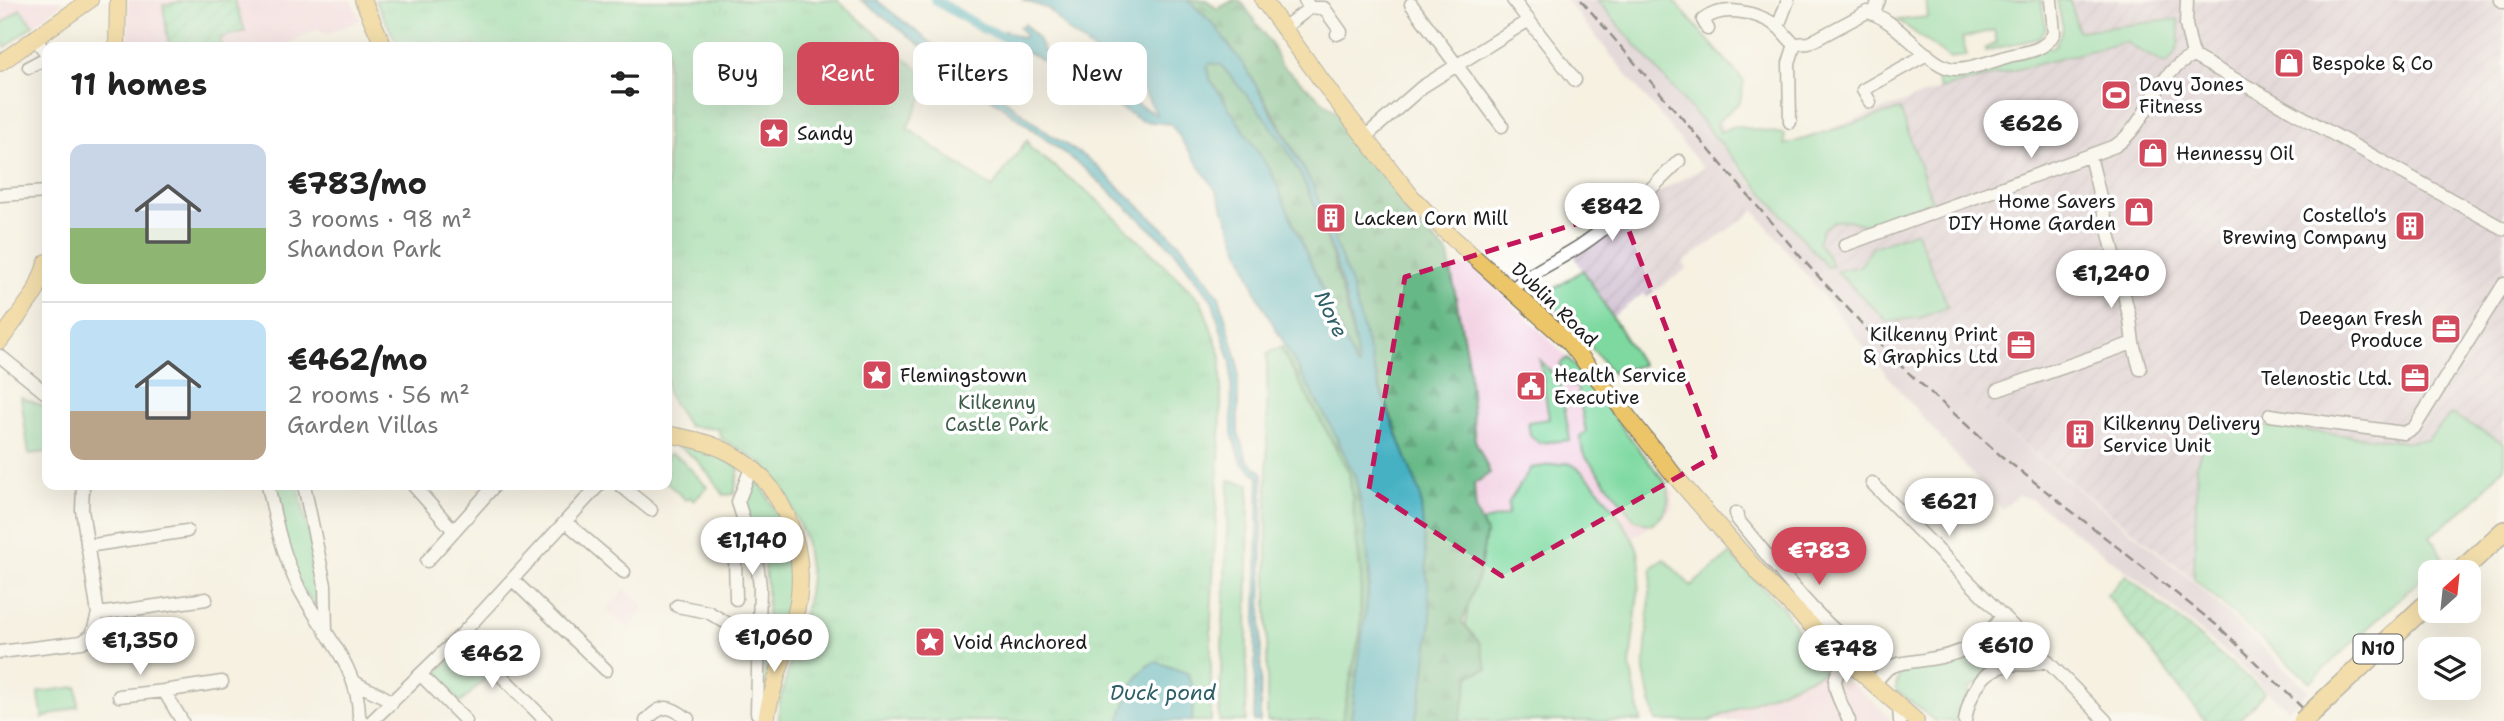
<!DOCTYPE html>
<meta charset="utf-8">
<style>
body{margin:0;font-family:"Shantell Sans",sans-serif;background:#f6f6f6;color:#222;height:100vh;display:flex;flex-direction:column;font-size:26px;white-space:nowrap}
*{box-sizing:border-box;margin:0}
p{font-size:23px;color:#767676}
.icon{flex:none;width:38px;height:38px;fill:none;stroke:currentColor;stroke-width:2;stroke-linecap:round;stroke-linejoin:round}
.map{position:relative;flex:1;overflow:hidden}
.panel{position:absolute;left:42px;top:42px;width:630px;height:448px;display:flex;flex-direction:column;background:#fff;border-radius:14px;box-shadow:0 7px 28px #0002}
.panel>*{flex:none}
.top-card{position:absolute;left:693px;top:42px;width:665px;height:63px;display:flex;gap:14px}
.needle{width:46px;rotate:27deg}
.fabs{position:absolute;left:2418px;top:560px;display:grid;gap:14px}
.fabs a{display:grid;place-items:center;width:63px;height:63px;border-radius:14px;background:#fff;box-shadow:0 7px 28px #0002;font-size:35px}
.price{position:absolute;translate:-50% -60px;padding:0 16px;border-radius:24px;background:#fff;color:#222;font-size:23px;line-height:46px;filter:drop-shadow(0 2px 4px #0008)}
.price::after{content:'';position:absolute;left:50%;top:42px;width:21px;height:16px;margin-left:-10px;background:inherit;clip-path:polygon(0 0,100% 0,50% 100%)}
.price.selected{background:#d1495b;color:#fff}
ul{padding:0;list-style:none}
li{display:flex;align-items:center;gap:21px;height:175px;padding:0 28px}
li+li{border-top:2px solid #e0e0e0}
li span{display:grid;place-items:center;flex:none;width:196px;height:140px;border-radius:14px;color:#555}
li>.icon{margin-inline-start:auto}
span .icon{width:84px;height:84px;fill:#fffc;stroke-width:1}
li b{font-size:30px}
h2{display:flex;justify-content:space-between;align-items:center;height:84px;padding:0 28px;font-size:30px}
.tag{padding:0 24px;border-radius:14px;background:#fff;box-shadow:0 7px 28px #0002;font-size:24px;line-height:63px}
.tag.selected{background:#d1495b;color:#fff}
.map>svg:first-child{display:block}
.built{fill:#f2cfe1}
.industrial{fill:url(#industrial-furrows)}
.railway{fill:#cfbdcf}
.grass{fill:#7ed9a0;stroke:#4d7a5e;stroke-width:2}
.forest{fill:url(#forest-firs);stroke:#416a51;stroke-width:2}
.park{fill:url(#park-tufts);stroke:#4d7a5e;stroke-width:2}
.garden{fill:url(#garden-furrows);stroke:#4d7a5e;stroke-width:2}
.water{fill:#45b1c3;stroke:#306670;stroke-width:2;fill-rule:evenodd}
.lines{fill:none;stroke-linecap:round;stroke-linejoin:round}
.canal{stroke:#45b1c3;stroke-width:10}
.minor-casing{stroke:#686761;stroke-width:15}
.major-casing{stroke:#686761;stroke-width:18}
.highway-casing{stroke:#686761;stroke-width:22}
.minor{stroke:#fff;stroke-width:12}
.major{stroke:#edc569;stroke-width:16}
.highway{stroke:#edc569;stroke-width:19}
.rail{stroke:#1c1c1c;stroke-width:2.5;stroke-dasharray:10 5;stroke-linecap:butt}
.highway-bridge-casing{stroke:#686761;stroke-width:22;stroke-linecap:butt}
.highway-bridge{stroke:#edc569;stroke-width:19}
.marked{fill:none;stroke:#c2185b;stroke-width:5;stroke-dasharray:14 9;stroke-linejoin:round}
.labels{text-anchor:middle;stroke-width:7;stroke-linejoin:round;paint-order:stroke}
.shield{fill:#fff;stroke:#606060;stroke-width:2}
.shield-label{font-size:18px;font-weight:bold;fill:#1c1c1c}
.poi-label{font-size:19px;fill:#1c1c1c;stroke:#fff;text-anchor:start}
.street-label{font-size:19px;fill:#1c1c1c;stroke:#fff}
.park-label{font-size:19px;fill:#3e5e4a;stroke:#fff}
.water-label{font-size:21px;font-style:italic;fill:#2e5f67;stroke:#fff}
</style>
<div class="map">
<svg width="2504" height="721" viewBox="0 0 2504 721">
<defs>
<pattern id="industrial-furrows" width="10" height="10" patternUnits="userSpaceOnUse" patternTransform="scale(1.75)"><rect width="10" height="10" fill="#cfbdcf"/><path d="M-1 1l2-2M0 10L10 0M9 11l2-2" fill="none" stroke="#b1a2b1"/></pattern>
<pattern id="forest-firs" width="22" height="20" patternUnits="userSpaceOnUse" patternTransform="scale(1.75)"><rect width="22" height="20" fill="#66b986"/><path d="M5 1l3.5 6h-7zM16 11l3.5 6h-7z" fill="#589e73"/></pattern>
<pattern id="park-tufts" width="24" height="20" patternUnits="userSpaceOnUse" patternTransform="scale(1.75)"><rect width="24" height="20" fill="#7ed9a0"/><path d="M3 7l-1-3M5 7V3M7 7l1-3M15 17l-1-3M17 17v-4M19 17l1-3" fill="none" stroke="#6cba89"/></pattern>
<pattern id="garden-furrows" width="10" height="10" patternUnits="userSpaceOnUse" patternTransform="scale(1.75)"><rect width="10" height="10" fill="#7ed9a0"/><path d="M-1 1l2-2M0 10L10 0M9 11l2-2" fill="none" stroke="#6cba89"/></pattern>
</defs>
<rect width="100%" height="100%" fill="#fff"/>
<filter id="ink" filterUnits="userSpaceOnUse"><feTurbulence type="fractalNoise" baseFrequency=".0143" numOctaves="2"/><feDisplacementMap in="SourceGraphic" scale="14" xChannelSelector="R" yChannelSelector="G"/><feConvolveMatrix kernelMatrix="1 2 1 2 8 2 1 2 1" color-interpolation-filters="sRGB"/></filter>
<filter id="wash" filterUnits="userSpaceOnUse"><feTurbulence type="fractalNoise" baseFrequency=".00686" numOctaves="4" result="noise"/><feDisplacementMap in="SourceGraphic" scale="28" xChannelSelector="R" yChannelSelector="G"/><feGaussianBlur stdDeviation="1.57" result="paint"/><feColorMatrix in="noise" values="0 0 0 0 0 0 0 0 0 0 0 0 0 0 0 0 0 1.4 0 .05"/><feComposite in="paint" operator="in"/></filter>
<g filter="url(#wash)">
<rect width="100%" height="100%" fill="#f5f1e1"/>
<!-- built -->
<path class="built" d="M0,0H60L62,3L0,52Z
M128,0H350L361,20L331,32L325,33L318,28L284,47H124V43H129Z
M1452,266H1473L1568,358L1674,493L1672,509L1633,538L1579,468L1567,463L1543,466L1529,470L1509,502L1508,515L1486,533L1476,511L1474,484L1490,473L1475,440L1469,369L1458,321Z
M625,589L642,603L644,609L629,628L606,610Z
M1824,672L1845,721H1709L1812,677Z
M1848,681L1882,710L1891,721H1853L1839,686Z"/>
<!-- industrial -->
<path class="industrial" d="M2070,0H2504V443L2452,414L2427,440L2406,442L2245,424L2197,464L2194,579L1957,393L1836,271L1818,242L1785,145L1940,89L2082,51Z
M1703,168L1755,210L1683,263L1687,268L1647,297L1644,293L1611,318L1574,256L1646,199Z"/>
<!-- railway -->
<path class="railway" d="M1566,0H1617L1639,11L1719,118L1736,165L1827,267L1833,266L1957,393L2194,582L2309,691L2288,710L2238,663L2136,578L2031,499L2019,495L2002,509L1900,391L1754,210L1703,168Z"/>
<!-- grass -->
<path class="grass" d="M1597,0H1673L1744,81L1740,102L1716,123L1720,132L1734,126L1784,134L1785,145L1900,109L1932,201L1866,225L1848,220L1834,221L1823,229L1818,242L1833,266L1827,267Z
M1926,0H2041L2046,28L2039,38L1986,51L1985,48L1997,43L1994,30L1962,38L1967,56L1949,58L1898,20L1928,17Z
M2057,0H2070L2078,31L2178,19C2180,40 2181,49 2166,65L2125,42L1940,89L1934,70L1957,76L2055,46L2063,28Z
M20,9L33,25L6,47L0,39V25Z
M1916,231L1948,307L1923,317L1888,322L1836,271L1860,266L1873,247Z
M1583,270L1642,365L1612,373L1569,319L1545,300L1557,287Z
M1280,347L1349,472L1361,577L1360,634L1342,721H1267V354Z
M1568,358L1668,486C1671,504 1666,515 1651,525L1635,520L1583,453L1580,436L1586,432L1577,386L1570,387L1560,364Z
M1540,360L1560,381L1570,440L1539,443L1530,435L1528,422L1549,419Z
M21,397L47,408V452L29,454Z
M2451,414L2504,443V467L2472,503L2430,536L2443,558L2310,682L2194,579L2197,464L2206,431L2245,424L2406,442L2427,440Z
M671,440L712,451L739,468L734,494L724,495C709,475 696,452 671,444Z
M671,454L681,459L707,487L694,501L690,497L686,500L667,483V455Z
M1567,463C1586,465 1628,528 1636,546C1640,553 1638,561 1641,566L1630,665L1641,721H1449L1458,694L1477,523L1508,515L1509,502L1531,468Z
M1229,480L1249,484L1246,721H1219Z
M753,483L761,484L791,541L792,603L766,691L763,687C764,644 773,599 762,556C758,538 732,498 753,483Z
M270,485H298L320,585L321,612L299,586Z
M1730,554L1784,609L1824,672L1709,721H1656L1644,672L1652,567L1664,559L1691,586Z
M2006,625L2031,650L2030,658L1970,687L1958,721H1935L1896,690C1894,655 1949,663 1972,652C1985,646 1994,629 2006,625Z
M466,645L493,672L460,703L440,682L438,672Z
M77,687L78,706L43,718L38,692Z"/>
<!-- forest -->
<path class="forest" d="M1188,0H1207L1217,9L1234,0L1241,1L1271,44L1280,64L1343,118L1356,150L1383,171L1408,214L1448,254L1469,369L1475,440L1490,473L1474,484L1476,511L1486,533L1479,574L1462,622L1480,643L1487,669L1470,675L1459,721H1415L1424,680L1431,619L1424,559L1403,450L1364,342L1350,281L1313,186L1283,129L1247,70L1214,25Z
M1210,63L1221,65C1237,84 1254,103 1269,123C1321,194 1341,283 1360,367L1355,364L1271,172L1210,79L1207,67Z
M1285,344C1309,386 1341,431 1355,477C1381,556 1364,641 1351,721H1342L1360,634L1361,577L1349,472L1280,347Z"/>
<!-- park -->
<path class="park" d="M375,0H837L928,78L933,77L907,128L992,188L1027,140L1030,148L1095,198L1201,301L1221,356V416L1211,621V721H779V704L807,603L810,576L805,538L782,486L761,463L721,438L718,429L688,426L667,393V47H399Z"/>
<!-- garden -->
<path class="garden" d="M188,0H234L245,31L220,38L223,47H169L163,5Z
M2126,575L2265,692L2238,721H2205L2107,595Z"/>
<!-- water -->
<path class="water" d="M861,0H876L1048,133L1091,161L1181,245L1219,296L1238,363V432L1247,460L1263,473L1260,721H1254L1259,477L1242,463L1232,434L1231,363L1212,300L1174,250L1085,169Z
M1022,0H1188L1214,25L1247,70L1313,186L1350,281L1380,390L1420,494L1431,619L1424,680L1415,721H1351L1370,576L1365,524L1355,476L1331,426L1259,299L1217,192L1171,124L1142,121L1033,55L1001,40L1004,30L1022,38L1025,35L1019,27L1025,24L1039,40L1043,50L1067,67L1157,115L1142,88L1067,30L1049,9ZM1210,63L1221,65C1237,84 1254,103 1269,123C1319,191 1347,284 1359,367L1355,364L1271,172L1210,79L1207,67Z
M1157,662L1187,673L1194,688L1192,721H1119C1125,704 1137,664 1157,662Z"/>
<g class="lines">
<!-- canal -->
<path class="canal" d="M935,0L982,28L1012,40"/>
</g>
</g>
<g filter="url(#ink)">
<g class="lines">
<!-- minor casing -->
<g class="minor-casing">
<path id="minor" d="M1513,0L1575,80
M2187,0L2186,25L2193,56L2504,229
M2500,0L2504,2
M1411,4L1502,126
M1310,8H1324L1341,32L1337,34
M1874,13L1879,0
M1778,27L1788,0
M1282,29L1310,8L1305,0
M1708,29L1703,20C1723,4 1755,12 1776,25C1783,30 1787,39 1795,44L1809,43L1867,12C1898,18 1930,70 1956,69C1973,69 1992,61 2009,56C2027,52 2045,51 2054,33L2051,0
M29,67L46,58L47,54L34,37
M1870,102L1863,90L1927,54
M1790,122L1789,63L1795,44
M1365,137L1422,87L1529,20
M0,195L47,192
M1845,245L2115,146C2150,123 2153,74 2193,56
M1512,290C1532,271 1557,261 1580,246C1617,221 1648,193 1679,161
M2133,343L2140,369
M0,356L47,394
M1998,390L2133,343L2130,319L2090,156
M2270,415L2404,433L2414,428L2504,284
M751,468L738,502L757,562L760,587L757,713
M1872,483L2106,721
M268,485C275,519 283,557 299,588C320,629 360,668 359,717L362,721
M304,485L325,585L326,633
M413,485L454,531
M620,485L651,510
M1736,513L1738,520C1779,569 1830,640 1888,668
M567,523L624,572
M87,546L187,531
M735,557L736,599
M427,561L495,485
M513,580L606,670
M677,606L708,612L742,632L759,633
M98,614L206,599
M461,635L546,721
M0,652L82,642L92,635L98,614L82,510L83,485
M1848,661C1824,681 1839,696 1849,721
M421,675L466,721
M355,682C367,691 383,693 392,703
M1873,684L1888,668L1898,664C1945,656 1972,658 2003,615
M119,696L164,691
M1899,707L1900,721
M182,721L164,691L222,682
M372,721L461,635L599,485
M646,721C662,703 670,705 688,719
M1965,721C1969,696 1981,668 2009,665C2024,663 2033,667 2047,660"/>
</g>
<!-- major casing -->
<g class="major-casing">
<path id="major" d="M363,0L384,47
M1263,0L1335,99L1412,197L1443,229L1569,342L1674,475L1767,582L1848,661L1916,721
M117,47L118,0
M0,63L90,0
M0,341L35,293L47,262
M667,434C688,438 709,442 728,452C782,479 807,545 798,602C791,642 772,680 766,721"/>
</g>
<!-- highway casing -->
<g class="highway-casing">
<path id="highway" d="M2460,572L2504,531
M2326,699L2431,600"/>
</g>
<!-- minor -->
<use href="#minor" class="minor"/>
<!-- major -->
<use href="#major" class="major"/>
<!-- highway -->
<use href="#highway" class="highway"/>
<!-- rail -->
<path class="rail" d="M1581,0L1805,262L1900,365L2000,455L2219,627L2316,721"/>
<!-- highway-bridge casing -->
<g class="highway-bridge-casing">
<path id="highway-bridge" d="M2303,721L2326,699"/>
</g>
<!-- highway-bridge -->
<use href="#highway-bridge" class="highway-bridge"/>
</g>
</g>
<!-- marked area -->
<path d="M0 0H2504V721H0ZM1621,210L1715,456L1502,576L1369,489L1405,277Z" fill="#f5f1e1" fill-opacity=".55" fill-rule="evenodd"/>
<path class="marked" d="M1621,210L1715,456L1502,576L1369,489L1405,277Z"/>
<!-- icons -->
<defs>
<g id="shop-square" transform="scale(1.575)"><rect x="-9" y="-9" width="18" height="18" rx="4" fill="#d1495b" stroke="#fff"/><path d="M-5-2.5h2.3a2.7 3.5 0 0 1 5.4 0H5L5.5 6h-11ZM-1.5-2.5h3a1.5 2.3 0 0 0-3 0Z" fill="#fff"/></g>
<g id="stadium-square" transform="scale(1.575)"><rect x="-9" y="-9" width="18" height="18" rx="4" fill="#d1495b" stroke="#fff"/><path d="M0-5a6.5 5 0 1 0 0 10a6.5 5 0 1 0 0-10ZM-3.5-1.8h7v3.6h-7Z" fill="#fff"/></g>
<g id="sight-square" transform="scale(1.575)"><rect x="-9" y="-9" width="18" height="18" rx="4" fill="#d1495b" stroke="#fff"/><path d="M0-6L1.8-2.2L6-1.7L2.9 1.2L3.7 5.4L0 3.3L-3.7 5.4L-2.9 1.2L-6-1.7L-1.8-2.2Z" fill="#fff"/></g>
<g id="building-square" transform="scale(1.575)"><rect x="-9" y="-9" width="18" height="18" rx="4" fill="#d1495b" stroke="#fff"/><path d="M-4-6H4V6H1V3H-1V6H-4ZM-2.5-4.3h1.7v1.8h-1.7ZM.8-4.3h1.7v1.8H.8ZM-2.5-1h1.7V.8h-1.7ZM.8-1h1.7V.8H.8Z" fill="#fff"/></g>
<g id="office-square" transform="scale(1.575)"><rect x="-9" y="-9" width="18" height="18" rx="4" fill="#d1495b" stroke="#fff"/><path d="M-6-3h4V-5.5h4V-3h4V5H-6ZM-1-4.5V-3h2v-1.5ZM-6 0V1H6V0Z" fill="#fff"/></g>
<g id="civic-square" transform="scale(1.575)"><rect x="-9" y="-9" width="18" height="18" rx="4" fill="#d1495b" stroke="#fff"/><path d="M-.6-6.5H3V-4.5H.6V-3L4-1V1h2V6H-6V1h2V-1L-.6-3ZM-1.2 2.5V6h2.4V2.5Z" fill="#fff"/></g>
</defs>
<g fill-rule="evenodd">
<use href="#shop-square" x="2289" y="63"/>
<use href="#stadium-square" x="2116" y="95"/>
<use href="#sight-square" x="774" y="133"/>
<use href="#shop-square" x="2153" y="153"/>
<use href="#shop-square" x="2139" y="212"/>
<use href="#building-square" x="1331" y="218"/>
<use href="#building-square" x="2410" y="226"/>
<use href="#office-square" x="2446" y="329"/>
<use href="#office-square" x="2021" y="345"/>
<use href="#sight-square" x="877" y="375"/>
<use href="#office-square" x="2415" y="378"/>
<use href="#civic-square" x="1531" y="386"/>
<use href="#building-square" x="2080" y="434"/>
<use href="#sight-square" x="930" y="642"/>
</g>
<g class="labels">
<!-- shield labels -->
<rect class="shield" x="2353.5" y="634.5" width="49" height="29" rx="5"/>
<g class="shield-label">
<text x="2378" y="655">N10</text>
</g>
<!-- poi labels -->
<g class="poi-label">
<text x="2312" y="70">Bespoke &amp; Co</text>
<text x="2139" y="91">Davy Jones<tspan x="2139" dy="22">Fitness</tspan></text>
<text x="797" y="140">Sandy</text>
<text x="2176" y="160">Hennessy Oil</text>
<text x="2116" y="208" text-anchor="end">Home Savers<tspan x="2116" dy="22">DIY Home Garden</tspan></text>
<text x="2387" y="222" text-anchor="end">Costello's<tspan x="2387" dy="22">Brewing Company</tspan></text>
<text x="1354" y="225">Lacken Corn Mill</text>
<text x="2423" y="325" text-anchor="end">Deegan Fresh<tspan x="2423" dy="22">Produce</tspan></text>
<text x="1998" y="341" text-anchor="end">Kilkenny Print<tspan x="1998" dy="22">&amp; Graphics Ltd</tspan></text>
<text x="900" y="382">Flemingstown</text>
<text x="1554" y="382">Health Service<tspan x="1554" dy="22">Executive</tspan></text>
<text x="2392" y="385" text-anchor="end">Telenostic Ltd.</text>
<text x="2103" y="430">Kilkenny Delivery<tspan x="2103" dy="22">Service Unit</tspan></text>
<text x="953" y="649">Void Anchored</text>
</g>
<!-- street labels -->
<g class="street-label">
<text transform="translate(1555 304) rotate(44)" y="7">Dublin Road</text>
</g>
<!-- park labels -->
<g class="park-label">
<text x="997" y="409">Kilkenny<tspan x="997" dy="22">Castle Park</tspan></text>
</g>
<!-- water labels -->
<g class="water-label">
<text transform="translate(1331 314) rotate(64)" y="7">Nore</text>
<text x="1163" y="700">Duck pond</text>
</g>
</g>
</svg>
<div class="fabs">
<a><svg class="needle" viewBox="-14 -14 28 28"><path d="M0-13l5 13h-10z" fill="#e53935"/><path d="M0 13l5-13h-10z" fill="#767676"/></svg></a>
<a><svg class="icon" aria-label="layers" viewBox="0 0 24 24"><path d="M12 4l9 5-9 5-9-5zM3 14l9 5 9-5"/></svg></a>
</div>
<b class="price" style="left:2031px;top:160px">€626</b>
<b class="price" style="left:1612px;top:243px">€842</b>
<b class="price" style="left:2111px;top:310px">€1,240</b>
<b class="price" style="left:1949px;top:538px">€621</b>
<b class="price" style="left:752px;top:577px">€1,140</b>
<b class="price selected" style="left:1819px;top:587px">€783</b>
<b class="price" style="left:774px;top:674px">€1,060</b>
<b class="price" style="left:140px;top:677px">€1,350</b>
<b class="price" style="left:2006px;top:682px">€610</b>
<b class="price" style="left:1846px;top:685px">€748</b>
<b class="price" style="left:492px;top:690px">€462</b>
<div class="top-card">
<a class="tag">Buy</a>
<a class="tag selected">Rent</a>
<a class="tag">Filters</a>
<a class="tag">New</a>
</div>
<section class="panel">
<h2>11 homes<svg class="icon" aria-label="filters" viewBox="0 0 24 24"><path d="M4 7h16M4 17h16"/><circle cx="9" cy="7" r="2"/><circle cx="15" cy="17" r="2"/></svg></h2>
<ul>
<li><span style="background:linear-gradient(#c9d6e8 60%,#8fb573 0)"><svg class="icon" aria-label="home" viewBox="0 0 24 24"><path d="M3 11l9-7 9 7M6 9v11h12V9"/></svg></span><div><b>€783/mo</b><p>3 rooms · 98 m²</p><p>Shandon Park</p></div></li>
<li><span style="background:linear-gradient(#bfe0f5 65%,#b9a48a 0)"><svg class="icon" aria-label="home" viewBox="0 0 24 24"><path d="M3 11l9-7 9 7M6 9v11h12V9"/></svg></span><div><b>€462/mo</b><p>2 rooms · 56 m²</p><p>Garden Villas</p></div></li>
</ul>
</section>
</div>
